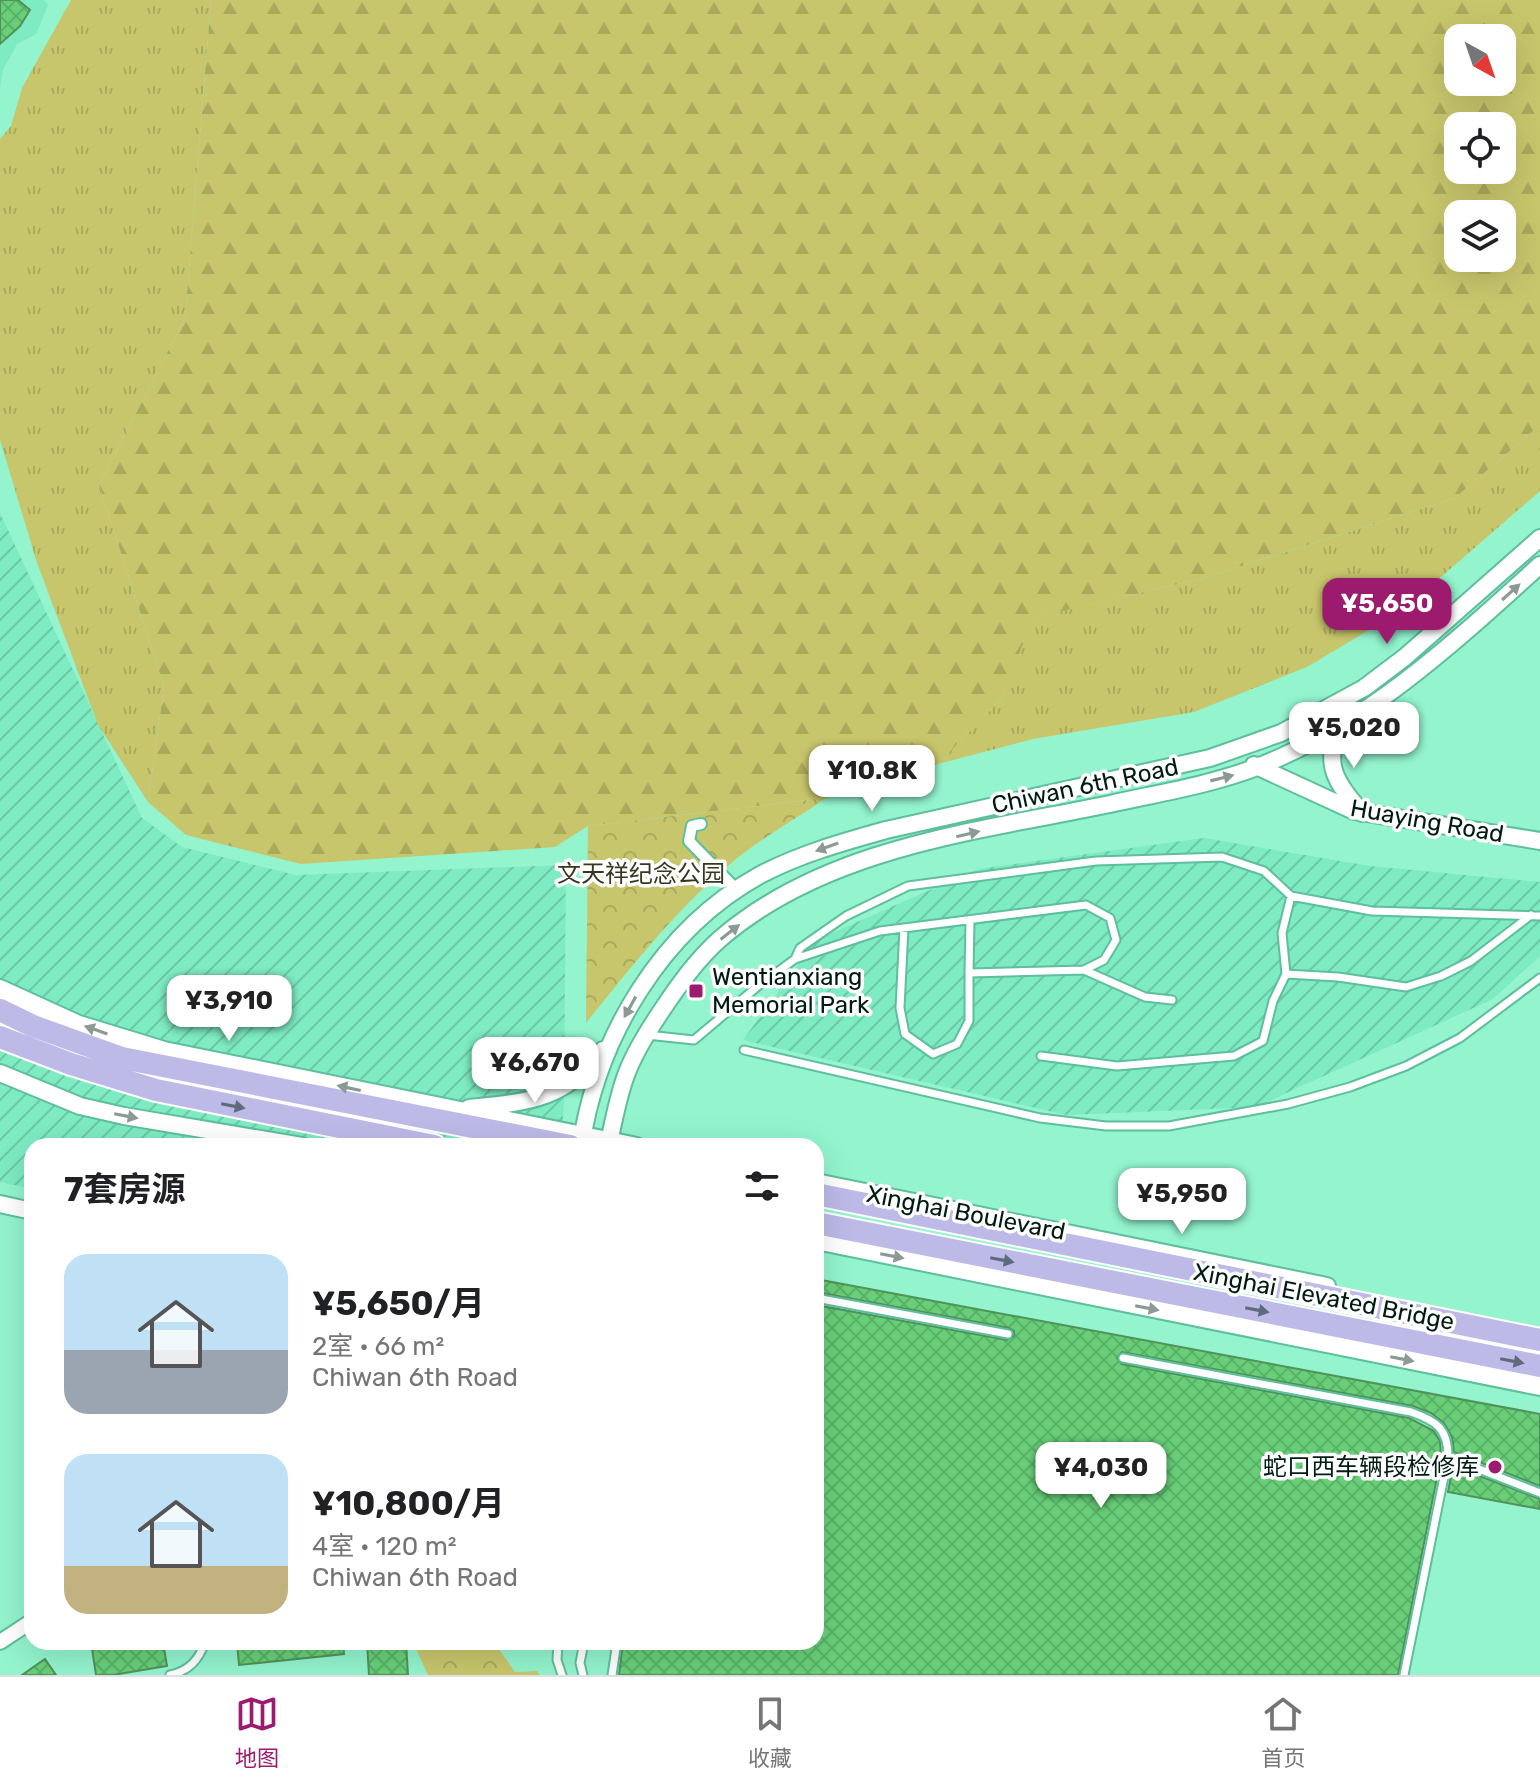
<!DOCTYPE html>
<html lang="zh">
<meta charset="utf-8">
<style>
body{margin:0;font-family:Rubik,"Noto Sans SC",sans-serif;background:#f6f6f6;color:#202124;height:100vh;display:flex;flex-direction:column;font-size:30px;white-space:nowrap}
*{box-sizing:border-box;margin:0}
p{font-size:26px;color:#757577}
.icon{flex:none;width:44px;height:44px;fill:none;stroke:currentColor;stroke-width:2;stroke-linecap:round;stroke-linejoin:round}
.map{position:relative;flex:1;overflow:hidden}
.panel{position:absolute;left:24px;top:1138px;width:800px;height:512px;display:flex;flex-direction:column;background:#fff;border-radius:24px;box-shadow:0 8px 32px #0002}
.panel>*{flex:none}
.needle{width:52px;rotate:140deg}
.tools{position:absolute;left:1444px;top:24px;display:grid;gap:16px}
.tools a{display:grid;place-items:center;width:72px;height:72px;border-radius:16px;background:#fff;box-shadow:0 8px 32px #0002;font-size:40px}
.price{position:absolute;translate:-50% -68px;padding:0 18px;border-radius:16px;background:#fff;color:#222;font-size:26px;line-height:52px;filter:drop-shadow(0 2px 4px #0008)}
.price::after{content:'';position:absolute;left:50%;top:48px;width:24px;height:18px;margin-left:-12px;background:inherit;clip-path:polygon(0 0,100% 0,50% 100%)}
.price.current{background:#9d1b6e;color:#fff}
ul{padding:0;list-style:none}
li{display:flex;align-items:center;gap:24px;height:200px;padding:0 40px}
li span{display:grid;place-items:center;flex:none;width:224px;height:160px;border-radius:24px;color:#555}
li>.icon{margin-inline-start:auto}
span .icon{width:96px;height:96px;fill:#fffc;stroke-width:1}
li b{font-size:34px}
h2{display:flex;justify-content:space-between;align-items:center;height:96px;padding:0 40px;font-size:34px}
.menu{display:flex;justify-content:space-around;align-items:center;height:112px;border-top:2px solid #e0e0e0;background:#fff;font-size:22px;color:#757577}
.menu a{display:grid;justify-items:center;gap:4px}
.menu .current{color:#9d1b6e}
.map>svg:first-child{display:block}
.built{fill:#7eebc2}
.industrial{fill:url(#industrial-furrows)}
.grass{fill:url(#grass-tufts)}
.forest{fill:url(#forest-firs);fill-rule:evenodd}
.park{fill:url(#park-crowns)}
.building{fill:url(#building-cross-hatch);stroke:#51925a;stroke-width:2}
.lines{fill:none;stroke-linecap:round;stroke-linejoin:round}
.service-casing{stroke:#5dbf9c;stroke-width:11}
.pedestrian-casing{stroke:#5dbf9c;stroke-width:14}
.minor-casing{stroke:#5dbf9c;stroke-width:18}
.tertiary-casing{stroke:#5dbf9c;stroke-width:20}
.primary-casing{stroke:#fff;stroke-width:26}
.service{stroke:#fff;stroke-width:7}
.pedestrian{stroke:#fff;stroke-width:10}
.minor{stroke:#fff;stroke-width:14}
.tertiary{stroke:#fff;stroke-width:16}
.primary{stroke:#bebae8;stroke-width:22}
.oneway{fill:#8c9994}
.oneway2{fill:#5f6b7d}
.poi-dot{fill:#9d1b6e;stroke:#fefefe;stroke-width:3}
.labels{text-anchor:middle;stroke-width:7;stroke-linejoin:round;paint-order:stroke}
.street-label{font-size:24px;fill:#001c12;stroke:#fefefe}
.park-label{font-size:24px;fill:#373720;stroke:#fefefe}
.poi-label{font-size:24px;fill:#001c12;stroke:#fefefe;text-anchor:start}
</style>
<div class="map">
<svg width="1540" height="1675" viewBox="0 0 1540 1675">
<defs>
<pattern id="industrial-furrows" width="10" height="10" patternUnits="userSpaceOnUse" patternTransform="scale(2)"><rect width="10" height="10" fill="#7eebc2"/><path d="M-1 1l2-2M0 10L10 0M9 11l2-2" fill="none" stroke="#6bc9a6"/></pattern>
<pattern id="grass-tufts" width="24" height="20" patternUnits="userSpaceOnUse" patternTransform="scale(2)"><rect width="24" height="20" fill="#c8c66c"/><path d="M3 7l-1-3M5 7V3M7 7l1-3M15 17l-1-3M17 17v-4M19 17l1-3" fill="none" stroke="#aaaa5d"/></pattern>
<pattern id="forest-firs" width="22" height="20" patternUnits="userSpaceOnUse" patternTransform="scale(2)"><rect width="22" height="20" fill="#c8c66c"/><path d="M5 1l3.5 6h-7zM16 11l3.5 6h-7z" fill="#aaaa5d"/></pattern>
<pattern id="park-crowns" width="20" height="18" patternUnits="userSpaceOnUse" patternTransform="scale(2)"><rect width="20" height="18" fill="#c8c66c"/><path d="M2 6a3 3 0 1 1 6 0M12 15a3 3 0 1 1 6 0" fill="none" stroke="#aaaa5d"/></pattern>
<pattern id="building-cross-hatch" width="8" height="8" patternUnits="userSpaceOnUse" patternTransform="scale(2)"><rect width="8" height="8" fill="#68cf78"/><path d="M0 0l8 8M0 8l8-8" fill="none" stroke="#58b167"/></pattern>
</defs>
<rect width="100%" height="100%" fill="#93f4ce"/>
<!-- built -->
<path class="built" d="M0,0H44L48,5L36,34L17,44L3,70L0,87Z"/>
<!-- industrial -->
<path class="industrial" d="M0,513L142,818L182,847L296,875L566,865L564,1101L561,1146H32V1189L0,1182Z
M1204,838L1370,866L1540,882V956L1493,999L1256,1107L1066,1115L743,1040L816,940L978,869Z"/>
<!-- grass -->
<path class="grass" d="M71,0H211L185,318L99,485L164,686L148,802L98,725L37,563L0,440V139L11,126L22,88Z
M1540,425V491L1404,609L1307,667L1194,712L1033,739L938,764L1002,698L1032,618L1204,578L1455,498Z"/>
<!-- forest -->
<path class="forest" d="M211,0H1540V425L1455,498L1204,578L1033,618L1002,698L938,764L826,798L588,826L555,847L301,864L186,835L148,802L164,686L99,485L185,318ZM1458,38H1502V82H1458ZM1458,126H1502V170H1458ZM1458,214H1502V258H1458Z"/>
<!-- park -->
<path class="park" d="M826,798C796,819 763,837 735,860C678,907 632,966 586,1023L588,826Z
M413,1642H494L515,1672L537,1671L540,1675H428Z"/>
<!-- building -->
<path class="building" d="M0,0H18L30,10L20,26L0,44Z
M816,1279L1540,1414V1486L1454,1452L1452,1437L1444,1423L1431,1413L1413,1406L1122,1352L1117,1358L1122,1364L1409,1418L1434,1431L1440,1441L1441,1457L1398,1675H619L623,1642H816V1305L1007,1340L1014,1336V1331L1009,1328L816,1292Z
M1453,1466L1540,1499V1509L1448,1492Z
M91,1642H163L167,1666L113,1675H96Z
M237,1642H343L344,1654L239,1665Z
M367,1642H406L408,1675H369Z
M45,1659L56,1675H22Z"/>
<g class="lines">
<!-- service casing -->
<g class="service-casing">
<path id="service" d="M795,959L800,948L846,916L908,886L1096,861L1222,857L1264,871L1291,896L1372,911L1540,916
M1084,970L1145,997L1172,1000
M969,973L970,920
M1286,974L1282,933L1291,896
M647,1035L694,1040L758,986L795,959L880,931L1086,905L1110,918L1116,940L1104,960L1084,970L969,973V1021L957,1044L933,1054L905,1034L900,1008L904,928
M744,1050L1040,1118L1106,1126H1169L1288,1104L1350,1087L1406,1066L1460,1038L1540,978
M1041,1056L1117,1066L1234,1056L1263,1041L1273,1001L1286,974L1338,977L1406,987L1441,976L1471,961L1531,915
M816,1298L1008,1334
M1123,1358L1411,1412C1436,1421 1448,1428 1448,1457L1404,1675
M1448,1457L1540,1493
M558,1642L557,1660L562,1675
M170,1675C189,1671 199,1660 205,1642
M583,1675L580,1663L584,1642
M612,1675L617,1642"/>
</g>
<!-- pedestrian casing -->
<g class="pedestrian-casing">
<path id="pedestrian" d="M701,824L692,826L689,841L737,890"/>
</g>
<!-- minor casing -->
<g class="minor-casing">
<path id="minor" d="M0,1642L32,1621"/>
</g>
<!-- tertiary casing -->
<g class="tertiary-casing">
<path id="tertiary" d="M1339,726C1323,766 1336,782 1362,813
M1254,765L1354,811L1540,841
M0,988L79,1024L164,1050L637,1146
M0,1073L80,1106L124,1116L302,1146
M469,1108C529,1102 564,1100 603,1050
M581,1146C597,1037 662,929 760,875C800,854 843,842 886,830L1210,758L1281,733L1364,688L1405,657L1540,538
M608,1146C614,1121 618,1094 628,1070C636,1050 648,1031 660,1013C678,986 697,959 721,938C827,847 979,831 1110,804C1159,793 1210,785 1257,767C1366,725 1454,643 1540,565
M816,1182L1327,1286
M0,1204L32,1211
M816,1241L1540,1387"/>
</g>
<!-- primary casing -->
<g class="primary-casing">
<path id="primary" d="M0,1010L33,1026L122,1058L570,1146
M0,1037L71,1064L156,1090L434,1146
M816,1194L1540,1340
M816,1223L1540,1366"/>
</g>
<!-- service -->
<use href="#service" class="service"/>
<!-- pedestrian -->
<use href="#pedestrian" class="pedestrian"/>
<!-- minor -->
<use href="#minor" class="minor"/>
<!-- tertiary -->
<use href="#tertiary" class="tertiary"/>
<!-- primary -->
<use href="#primary" class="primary"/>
</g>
<!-- one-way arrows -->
<defs><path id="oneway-solid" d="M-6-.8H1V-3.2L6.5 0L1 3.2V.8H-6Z" transform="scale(2)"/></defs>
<g class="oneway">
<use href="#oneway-solid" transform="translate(1511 592) rotate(-42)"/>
<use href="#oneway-solid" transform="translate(1222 778) rotate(-14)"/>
<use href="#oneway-solid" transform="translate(968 834) rotate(-13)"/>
<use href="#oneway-solid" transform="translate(827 847) rotate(160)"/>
<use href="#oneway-solid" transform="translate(730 932) rotate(-38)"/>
<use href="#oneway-solid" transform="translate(630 1007) rotate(119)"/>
<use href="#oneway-solid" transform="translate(96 1030) rotate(-161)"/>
<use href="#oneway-solid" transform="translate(349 1088) rotate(-168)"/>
<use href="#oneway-solid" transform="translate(126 1116) rotate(11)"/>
<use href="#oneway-solid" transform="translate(892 1256) rotate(11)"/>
<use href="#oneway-solid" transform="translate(1147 1308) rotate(11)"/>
<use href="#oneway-solid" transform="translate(1402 1359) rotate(11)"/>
</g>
<g class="oneway2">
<use href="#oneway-solid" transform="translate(233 1106) rotate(11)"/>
<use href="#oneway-solid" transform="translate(1002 1260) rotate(11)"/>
<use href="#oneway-solid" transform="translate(1257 1310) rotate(11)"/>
<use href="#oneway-solid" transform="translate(1512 1361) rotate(11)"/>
</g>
<!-- markers -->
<g class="poi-dot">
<rect x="688" y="983" width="16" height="16" rx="4"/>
<circle cx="1495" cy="1467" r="8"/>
</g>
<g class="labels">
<!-- street labels -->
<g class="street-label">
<text transform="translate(1085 786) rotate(-12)" y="8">Chiwan 6th Road</text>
<text transform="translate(1427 821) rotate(10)" y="8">Huaying Road</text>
<text transform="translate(966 1213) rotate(11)" y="8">Xinghai Boulevard</text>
<text transform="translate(1324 1297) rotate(11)" y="8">Xinghai Elevated Bridge</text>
</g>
<!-- park labels -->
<g class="park-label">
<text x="641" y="882">文天祥纪念公园</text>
</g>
<!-- poi labels -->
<g class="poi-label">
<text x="712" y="985">Wentianxiang<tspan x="712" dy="28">Memorial Park</tspan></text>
<text x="1479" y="1475" text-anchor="end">蛇口西车辆段检修库</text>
</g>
</g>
</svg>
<div class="tools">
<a><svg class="needle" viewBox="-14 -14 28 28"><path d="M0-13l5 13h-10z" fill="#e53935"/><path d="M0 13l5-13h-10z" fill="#757577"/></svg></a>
<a><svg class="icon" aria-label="locate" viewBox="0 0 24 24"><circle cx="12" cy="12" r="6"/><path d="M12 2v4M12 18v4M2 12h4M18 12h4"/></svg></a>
<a><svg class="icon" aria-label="layers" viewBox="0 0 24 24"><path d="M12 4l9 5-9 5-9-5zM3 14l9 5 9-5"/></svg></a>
</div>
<b class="price current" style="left:1387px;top:646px">¥5,650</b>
<b class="price" style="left:1354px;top:770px">¥5,020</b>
<b class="price" style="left:872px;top:813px">¥10.8K</b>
<b class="price" style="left:229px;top:1043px">¥3,910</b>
<b class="price" style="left:535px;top:1105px">¥6,670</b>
<b class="price" style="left:1182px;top:1236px">¥5,950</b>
<b class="price" style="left:1101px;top:1510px">¥4,030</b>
<section class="panel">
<h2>7套房源<svg class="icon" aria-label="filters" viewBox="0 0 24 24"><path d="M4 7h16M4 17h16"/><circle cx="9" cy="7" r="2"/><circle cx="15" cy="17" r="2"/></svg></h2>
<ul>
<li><span style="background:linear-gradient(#bfe0f5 60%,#9aa5b1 0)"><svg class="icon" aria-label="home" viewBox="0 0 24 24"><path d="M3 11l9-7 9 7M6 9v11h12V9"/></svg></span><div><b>¥5,650/月</b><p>2室 · 66 m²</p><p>Chiwan 6th Road</p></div></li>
<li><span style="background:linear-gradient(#bfe0f5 70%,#c2b280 0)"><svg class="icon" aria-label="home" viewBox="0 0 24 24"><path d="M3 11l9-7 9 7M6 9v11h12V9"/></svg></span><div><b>¥10,800/月</b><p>4室 · 120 m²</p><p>Chiwan 6th Road</p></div></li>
</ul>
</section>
</div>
<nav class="menu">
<a class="current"><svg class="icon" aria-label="map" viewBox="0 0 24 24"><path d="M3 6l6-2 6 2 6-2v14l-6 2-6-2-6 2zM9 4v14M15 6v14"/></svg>地图</a>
<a><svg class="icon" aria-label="saved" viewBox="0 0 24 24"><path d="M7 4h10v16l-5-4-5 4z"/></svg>收藏</a>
<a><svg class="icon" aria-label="home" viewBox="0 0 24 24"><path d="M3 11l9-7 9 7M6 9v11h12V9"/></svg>首页</a>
</nav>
